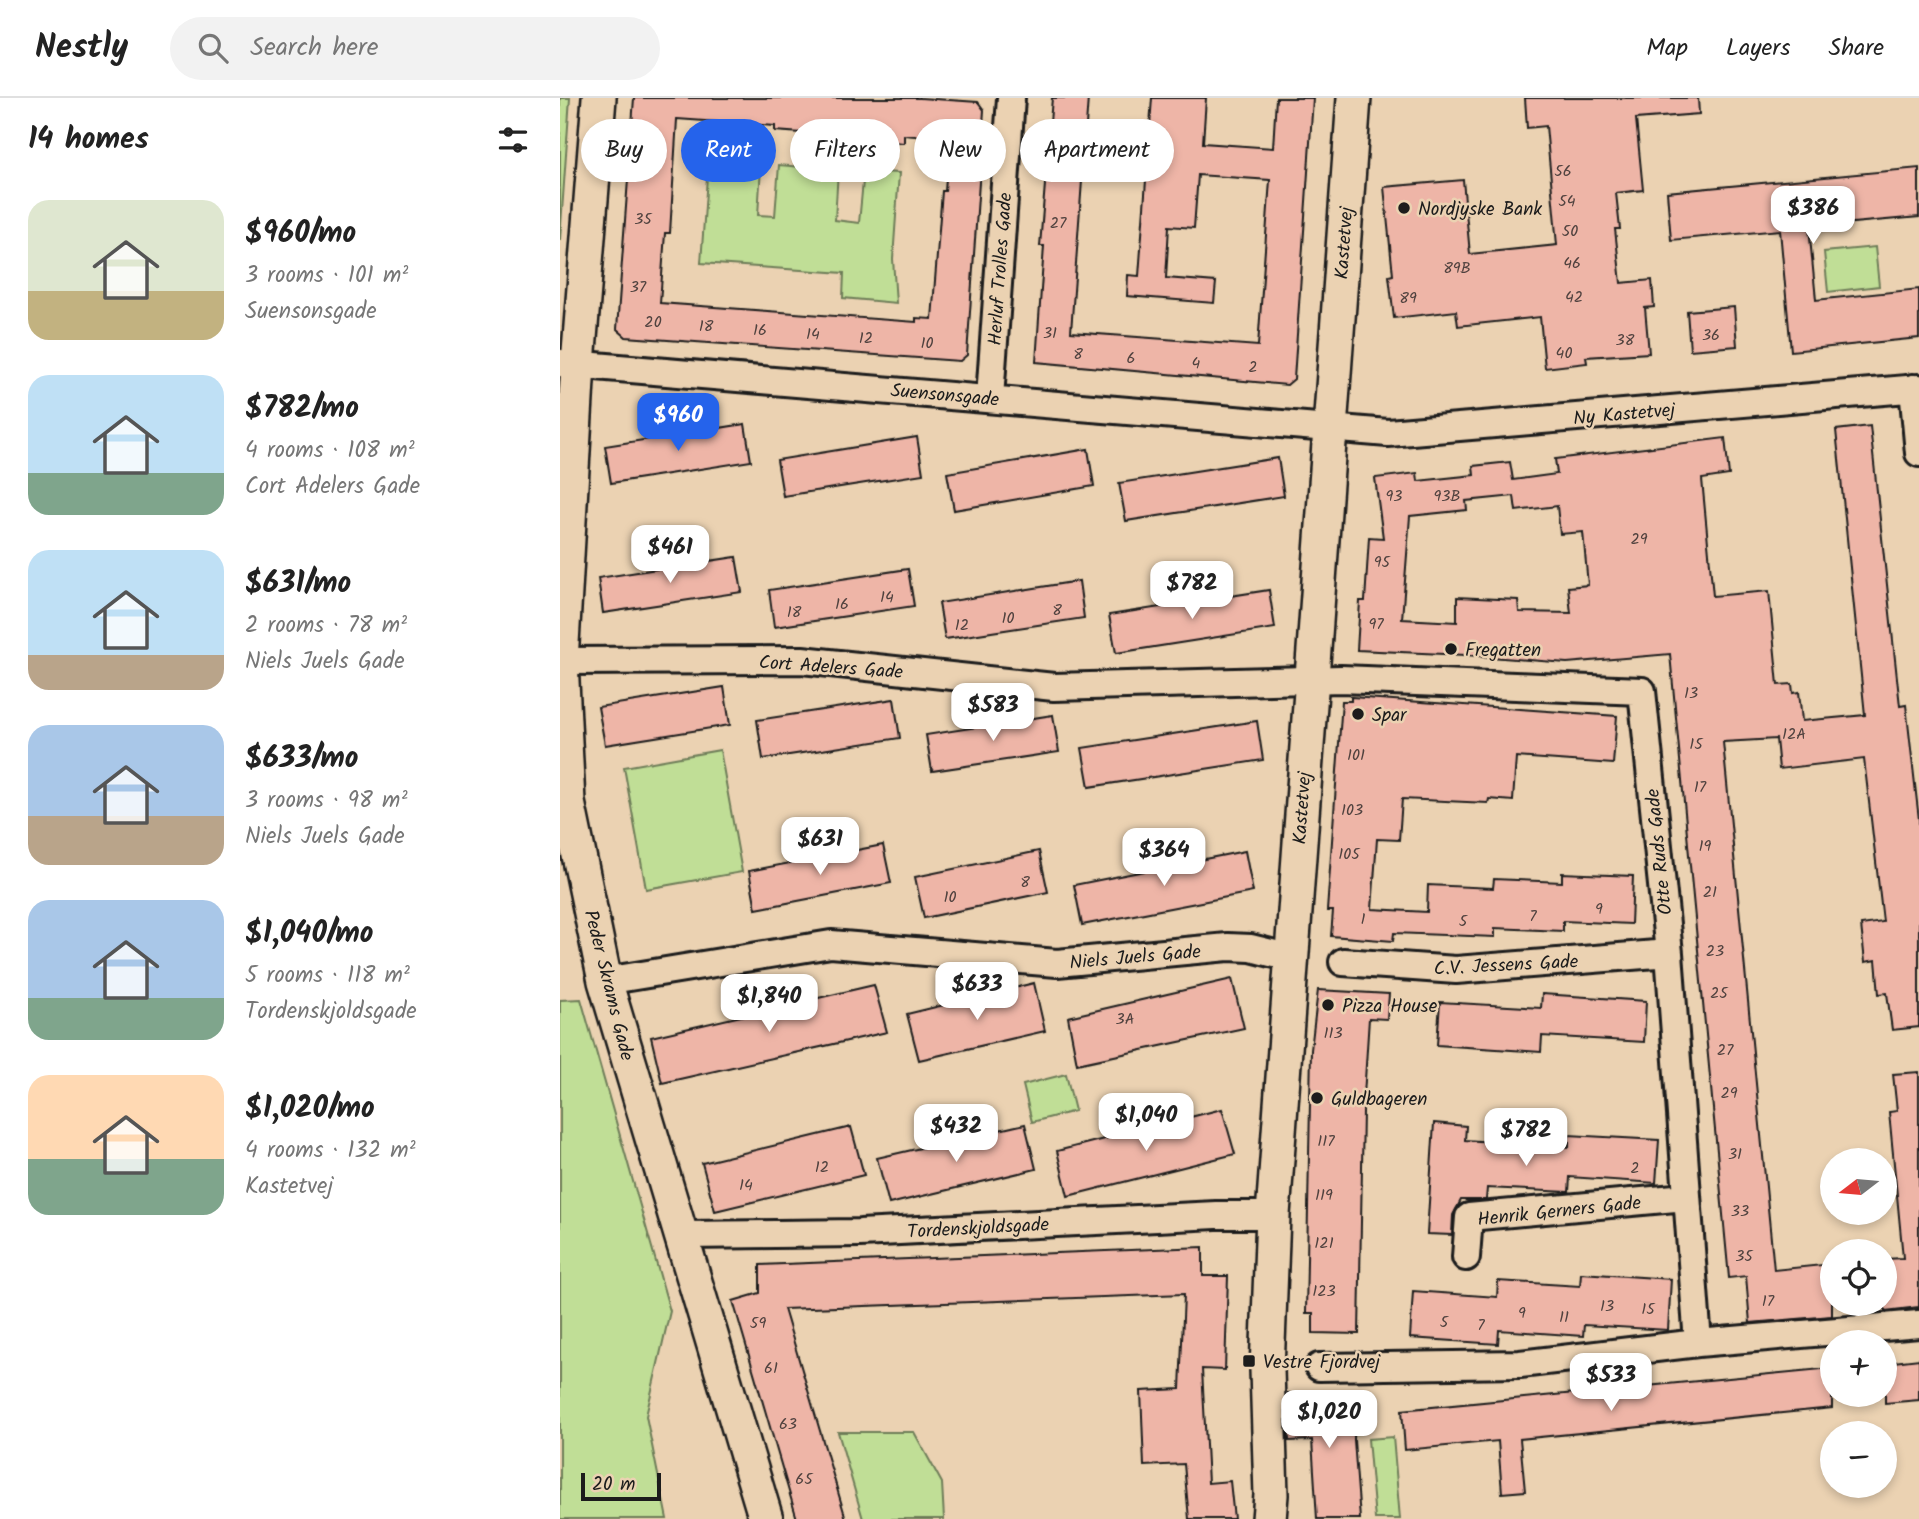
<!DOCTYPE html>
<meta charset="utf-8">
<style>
body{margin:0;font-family:Kalam,sans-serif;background:#f2f2f2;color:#222;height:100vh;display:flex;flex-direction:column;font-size:26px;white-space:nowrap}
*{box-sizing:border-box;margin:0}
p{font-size:23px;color:#767676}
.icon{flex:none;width:38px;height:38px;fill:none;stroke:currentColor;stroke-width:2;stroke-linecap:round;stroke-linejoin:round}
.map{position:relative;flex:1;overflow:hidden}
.panel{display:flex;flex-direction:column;background:#fff;width:560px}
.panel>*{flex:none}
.guide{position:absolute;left:21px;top:21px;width:665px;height:63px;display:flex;gap:14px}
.needle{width:46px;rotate:254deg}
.buttons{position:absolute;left:1260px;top:1050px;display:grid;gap:14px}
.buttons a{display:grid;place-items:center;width:77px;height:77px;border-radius:50%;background:#fff;box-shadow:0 4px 10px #0003;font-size:35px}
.scale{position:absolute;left:21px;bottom:18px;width:80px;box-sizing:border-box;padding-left:7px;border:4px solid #1c1c1c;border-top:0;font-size:19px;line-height:24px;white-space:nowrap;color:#1c1c1c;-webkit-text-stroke:5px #ebd2b2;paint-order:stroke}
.price{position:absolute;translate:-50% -60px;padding:0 16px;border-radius:14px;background:#fff;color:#222;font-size:23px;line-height:46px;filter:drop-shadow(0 2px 4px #0008)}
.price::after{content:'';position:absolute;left:50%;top:42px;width:21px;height:16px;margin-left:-10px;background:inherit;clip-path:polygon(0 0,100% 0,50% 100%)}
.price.on{background:#2563eb;color:#fff}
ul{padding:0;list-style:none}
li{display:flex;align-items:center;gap:21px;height:175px;padding:0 28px}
li span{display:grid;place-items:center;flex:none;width:196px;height:140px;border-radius:21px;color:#555}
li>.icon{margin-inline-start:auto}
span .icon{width:84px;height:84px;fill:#fffc;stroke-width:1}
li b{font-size:30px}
h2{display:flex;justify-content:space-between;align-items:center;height:84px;padding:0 28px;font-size:30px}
.pill{padding:0 24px;border-radius:32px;background:#fff;box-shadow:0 4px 10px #0003;font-size:24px;line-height:63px}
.pill.on{background:#2563eb;color:#fff}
header{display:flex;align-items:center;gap:42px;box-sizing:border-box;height:98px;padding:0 35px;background:#fff;border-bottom:2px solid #e0e0e0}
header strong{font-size:33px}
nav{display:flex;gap:38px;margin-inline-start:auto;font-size:24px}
.search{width:490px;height:63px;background:#f2f2f2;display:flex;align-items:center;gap:18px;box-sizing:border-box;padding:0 24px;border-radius:38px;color:#767676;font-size:26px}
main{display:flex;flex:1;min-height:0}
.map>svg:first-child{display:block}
.green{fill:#c0de96;stroke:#6e7d59;stroke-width:2}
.building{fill:#eeb5a7;stroke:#1c1c1c;stroke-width:2;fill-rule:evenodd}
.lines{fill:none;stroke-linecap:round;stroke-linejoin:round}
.minor-casing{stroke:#1c1c1c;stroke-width:32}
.tertiary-casing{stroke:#1c1c1c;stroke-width:38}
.minor{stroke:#ebd2b2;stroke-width:26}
.tertiary{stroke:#ebd2b2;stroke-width:33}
.poi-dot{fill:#1c1c1c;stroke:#ebd2b2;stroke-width:2.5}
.labels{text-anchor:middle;stroke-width:5;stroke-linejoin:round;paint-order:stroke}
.number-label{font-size:16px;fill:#50423f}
.poi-label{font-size:19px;fill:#1c1c1c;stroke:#ebd2b2;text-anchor:start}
.street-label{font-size:19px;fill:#1c1c1c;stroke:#ebd2b2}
</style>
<header>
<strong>Nestly</strong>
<div class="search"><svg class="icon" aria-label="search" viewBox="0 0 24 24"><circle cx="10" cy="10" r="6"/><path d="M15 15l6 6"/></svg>Search here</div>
<nav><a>Map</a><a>Layers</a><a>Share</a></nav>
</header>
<main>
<section class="panel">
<h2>14 homes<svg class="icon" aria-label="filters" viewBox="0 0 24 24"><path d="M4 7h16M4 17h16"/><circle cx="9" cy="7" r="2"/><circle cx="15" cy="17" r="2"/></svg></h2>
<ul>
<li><span style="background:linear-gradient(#dfe7d0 65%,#c2b280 0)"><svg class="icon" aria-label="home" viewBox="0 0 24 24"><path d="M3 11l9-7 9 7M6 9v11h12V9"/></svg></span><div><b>$960/mo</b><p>3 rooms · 101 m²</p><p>Suensonsgade</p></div></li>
<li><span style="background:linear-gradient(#bfe0f5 70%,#7fa58c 0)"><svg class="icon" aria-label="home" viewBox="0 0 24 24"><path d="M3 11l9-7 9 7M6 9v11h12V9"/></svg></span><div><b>$782/mo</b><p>4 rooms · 108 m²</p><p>Cort Adelers Gade</p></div></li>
<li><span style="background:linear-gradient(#bfe0f5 75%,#b9a48a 0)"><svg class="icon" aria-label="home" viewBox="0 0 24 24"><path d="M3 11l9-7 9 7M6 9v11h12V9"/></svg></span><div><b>$631/mo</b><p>2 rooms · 78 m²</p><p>Niels Juels Gade</p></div></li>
<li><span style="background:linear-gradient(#a9c7e8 65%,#b9a48a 0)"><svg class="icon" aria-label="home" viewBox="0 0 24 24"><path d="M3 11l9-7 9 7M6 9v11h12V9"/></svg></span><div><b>$633/mo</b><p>3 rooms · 98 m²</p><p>Niels Juels Gade</p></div></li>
<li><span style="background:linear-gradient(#a9c7e8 70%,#7fa58c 0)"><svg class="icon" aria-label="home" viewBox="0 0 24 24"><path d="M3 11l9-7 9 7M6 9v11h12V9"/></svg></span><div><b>$1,040/mo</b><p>5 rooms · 118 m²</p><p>Tordenskjoldsgade</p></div></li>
<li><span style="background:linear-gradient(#ffd9b3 60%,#7fa58c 0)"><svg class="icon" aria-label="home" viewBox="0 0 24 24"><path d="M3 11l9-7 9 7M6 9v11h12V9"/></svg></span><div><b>$1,020/mo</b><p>4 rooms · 132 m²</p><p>Kastetvej</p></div></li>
</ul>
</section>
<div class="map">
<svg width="1359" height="1421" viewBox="0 0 1359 1421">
<rect width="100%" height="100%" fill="#ebd2b2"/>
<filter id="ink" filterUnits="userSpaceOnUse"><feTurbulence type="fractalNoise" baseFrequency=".0143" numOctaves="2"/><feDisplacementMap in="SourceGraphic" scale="14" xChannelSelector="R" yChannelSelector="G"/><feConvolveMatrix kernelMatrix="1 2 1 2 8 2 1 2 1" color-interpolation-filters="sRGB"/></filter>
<g filter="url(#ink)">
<!-- green -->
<path class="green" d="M0,0H10L0,142Z
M149,50L202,54L198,117L215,118L219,67L278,72L275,122L299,125L304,73L339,75L333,161L336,205L283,200L284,175L141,165Z
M1315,149L1319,188L1268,194L1264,154Z
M160,652L182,774L86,791L64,669Z
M21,901L110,1213L86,1318L107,1421H0V902Z
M506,976L515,1013L472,1024L463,987Z
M278,1334H354L382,1385L384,1421H303Z
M833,1339L840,1421H815L808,1341Z"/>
<!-- building -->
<path class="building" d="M74,0H360L418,4L424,12L407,257L400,263L66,239L57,231ZM117,21L215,28V33L296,39V41L344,45V37L389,41L385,93H382L372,221L356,220V224L100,205L105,135H110Z
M492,0H528L511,234L698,248L710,82L638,77L634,130L609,128L606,180L656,184L654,205L567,198L568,177L579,178L592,0H646L643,45L713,50L716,0H753L734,281L727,287L476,264L484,148H480Z
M965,0H1138L1139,16L1076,21L1083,92L1056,95L1060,131H1055L1061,185L1092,182L1094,209L1085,210L1089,255L1026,259L1027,265L985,270L980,219L898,228L896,213L834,220L829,178L833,177L824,89L903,82L910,156L997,147L986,28L967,30Z
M1359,70V119L1249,129L1256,202L1359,191V240L1231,253L1220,132L1111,142L1107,94Z
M1174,209L1177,248L1130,252L1127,213Z
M185,326L191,363L51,385L45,348Z
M1310,328L1340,608L1346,607L1359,722V929L1332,932L1327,895L1319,896L1316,862L1305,864L1301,827L1323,824L1304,661L1219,671L1216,641L1163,644L1214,1172L1272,1166V1218L1190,1225L1186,1178L1169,1180L1110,556L1007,565L906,557L797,552L800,503H805L809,439L823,440L815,380L857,375L858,383L914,377L913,368L950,364L953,382L997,376L995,361L1165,340L1169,377L1142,381L1153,498L1209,493L1218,587L1232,586L1233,595L1239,594L1242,623L1305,617L1276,332ZM954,398L956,413L997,408L1000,436L1023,434L1028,487L1008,489L1011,515L959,514L958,502L897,499V524L842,521L850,418L907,412L906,403Z
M357,339L363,376L223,398L217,362Z
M528,351L534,388L394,412L387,375Z
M718,360L724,398L566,423L559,385Z
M176,459L182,494L43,515L38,480Z
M348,471L354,508L214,529L209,492Z
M519,483L524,520L385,541L379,505Z
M709,492L715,530L556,555L549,517Z
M164,589L170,627L45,647L38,609Z
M791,599L1057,618L1053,666L956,659L953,703L929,701L928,705L842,701L839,742L817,741L812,811L867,814L868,787L933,790L934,781L1002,784V775L1073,778L1071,826L1003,823V833L935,830V839L834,835L833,843L771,838L773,813H767L782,603H791Z
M334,601L340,640L203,661L197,622Z
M493,617L499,654L372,673L366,637Z
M697,623L703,662L529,689L522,650Z
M323,747L331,785L196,811L189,773Z
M479,753L488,794L364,820L355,779Z
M685,753L693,794L522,827L514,787Z
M672,881L684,930L517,966L508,919Z
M474,885L485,933L359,962L347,916Z
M314,887L327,934L102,985L91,939Z
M758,892L829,896L827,921L809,920L803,1013L799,1236L753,1235V1215H746L751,952Z
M982,896L1086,903L1084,944L982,938L981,954L877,947L880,904L981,910Z
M1359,974V1209L1325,1213V1161L1343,1160L1329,1014L1337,1013L1333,976Z
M662,1011L675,1056L508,1098L497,1053Z
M874,1025L906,1028L905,1042L1009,1049V1037L1099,1042L1096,1085L1010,1079L1009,1094L927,1090L926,1102H901L893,1117L892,1137L867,1136Z
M465,1026L476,1071L329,1106L317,1060Z
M291,1029L304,1077L155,1113L142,1065Z
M643,1149V1178H668L665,1272L642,1271L648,1385L670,1383L674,1421H629L624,1366L584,1368L581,1293L620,1291L624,1196L224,1211L286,1421H237L173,1203L200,1195V1167Z
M1021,1175L1111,1181L1108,1232L1024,1227L1023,1238L939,1232L938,1246L850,1240L853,1193L937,1199L938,1183L1020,1188Z
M1359,1261V1302L1325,1305V1265Z
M1272,1270V1310L960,1341L965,1393L942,1395L938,1343L845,1352L842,1312Z
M728,1295L795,1299L794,1342L800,1421H757L752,1342L729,1343Z"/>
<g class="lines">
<!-- minor casing -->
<g class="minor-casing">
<path id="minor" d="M0,265L828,335L1359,290
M1353,290L1359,355
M430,300L451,0
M1,563L242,562L494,589L781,581L1082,593L1109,855L1138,1245
M783,864L896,872L1109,855
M45,883L271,846L497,865L668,849L691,850L731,860
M123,1137L300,1135L656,1117H713
M906,1159L909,1119L1126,1099
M759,1269L960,1266L1138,1245L1359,1226"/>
</g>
<!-- tertiary casing -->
<g class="tertiary-casing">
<path id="tertiary" d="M39,0L18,266L1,563L8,704L45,883L206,1421
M709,1421L711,1397L707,1272L713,1117L794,0"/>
</g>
<!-- minor -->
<use href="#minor" class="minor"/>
<!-- tertiary -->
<use href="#tertiary" class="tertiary"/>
</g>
</g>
<!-- markers -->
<g class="poi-dot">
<circle cx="844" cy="110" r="7"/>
<circle cx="891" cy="551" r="7"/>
<circle cx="798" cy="616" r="7"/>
<circle cx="768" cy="907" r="7"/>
<circle cx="757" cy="1000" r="7"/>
<rect x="682" y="1256" width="14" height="14" rx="3.5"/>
</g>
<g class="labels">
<!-- number labels -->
<g class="number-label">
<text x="1003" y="78">56</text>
<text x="1007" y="108">54</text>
<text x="83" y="126">35</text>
<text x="498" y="130">27</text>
<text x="1010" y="138">50</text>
<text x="1012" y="170">46</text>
<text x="897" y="175">89B</text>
<text x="78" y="194">37</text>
<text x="1014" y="204">42</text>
<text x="848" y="205">89</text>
<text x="93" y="229">20</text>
<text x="146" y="233">18</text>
<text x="200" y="237">16</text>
<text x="490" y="240">31</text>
<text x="253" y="241">14</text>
<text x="1151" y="242">36</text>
<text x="306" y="245">12</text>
<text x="1065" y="247">38</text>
<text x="367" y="250">10</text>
<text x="1004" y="260">40</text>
<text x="518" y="261">8</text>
<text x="571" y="265">6</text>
<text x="636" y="270">4</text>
<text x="693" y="274">2</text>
<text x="834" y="403">93</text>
<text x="887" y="403">93B</text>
<text x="1079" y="446">29</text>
<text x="822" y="469">95</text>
<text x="327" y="504">14</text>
<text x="282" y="511">16</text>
<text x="497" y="517">8</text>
<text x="234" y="519">18</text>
<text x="448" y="525">10</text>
<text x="816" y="531">97</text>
<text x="402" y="532">12</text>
<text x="1131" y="600">13</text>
<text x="1234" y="641">12A</text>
<text x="1136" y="651">15</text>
<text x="796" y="662">101</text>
<text x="1140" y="694">17</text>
<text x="792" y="717">103</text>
<text x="1145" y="753">19</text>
<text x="789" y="761">105</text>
<text x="465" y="789">8</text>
<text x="1150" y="799">21</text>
<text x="390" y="804">10</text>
<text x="1039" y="816">9</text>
<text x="973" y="823">7</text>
<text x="803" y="826">1</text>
<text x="903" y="828">5</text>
<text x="1155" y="858">23</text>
<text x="1159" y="900">25</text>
<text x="565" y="926">3A</text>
<text x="773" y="940">113</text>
<text x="1165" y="957">27</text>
<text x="1169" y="1000">29</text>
<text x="766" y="1048">117</text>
<text x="1175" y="1061">31</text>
<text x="262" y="1074">12</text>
<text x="1075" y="1075">2</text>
<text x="186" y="1092">14</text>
<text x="764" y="1102">119</text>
<text x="1180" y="1118">33</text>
<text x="764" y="1150">121</text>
<text x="1184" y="1163">35</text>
<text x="764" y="1198">123</text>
<text x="1208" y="1208">17</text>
<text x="1047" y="1213">13</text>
<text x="1088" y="1216">15</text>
<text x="962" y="1220">9</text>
<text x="1004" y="1224">11</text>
<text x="884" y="1229">5</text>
<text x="198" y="1230">59</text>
<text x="921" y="1232">7</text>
<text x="211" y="1275">61</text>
<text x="228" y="1331">63</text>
<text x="244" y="1386">65</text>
</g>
<!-- poi labels -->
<g class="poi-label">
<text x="858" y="117">Nordjyske Bank</text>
<text x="905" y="558">Fregatten</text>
<text x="812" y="623">Spar</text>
<text x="782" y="914">Pizza House</text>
<text x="771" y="1007">Guldbageren</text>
<text x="703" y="1270">Vestre Fjordvej</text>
</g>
<!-- street labels -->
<g class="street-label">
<text transform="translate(783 145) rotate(-86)" y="7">Kastetvej</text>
<text transform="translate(439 171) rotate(-86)" y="7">Herluf Trolles Gade</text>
<text transform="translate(385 296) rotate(5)" y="7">Suensonsgade</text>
<text transform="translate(1064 315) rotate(-5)" y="7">Ny Kastetvej</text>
<text transform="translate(271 568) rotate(4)" y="7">Cort Adelers Gade</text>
<text transform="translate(741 710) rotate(-86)" y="7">Kastetvej</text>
<text transform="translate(1098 754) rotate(-96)" y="7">Otte Ruds Gade</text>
<text transform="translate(575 858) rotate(-5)" y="7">Niels Juels Gade</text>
<text transform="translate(946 866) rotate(-3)" y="7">C.V. Jessens Gade</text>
<text transform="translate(50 887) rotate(76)" y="7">Peder Skrams Gade</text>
<text transform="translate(999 1112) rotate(-6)" y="7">Henrik Gerners Gade</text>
<text transform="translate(418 1129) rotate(-3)" y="7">Tordenskjoldsgade</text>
</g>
</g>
</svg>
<div class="buttons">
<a><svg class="needle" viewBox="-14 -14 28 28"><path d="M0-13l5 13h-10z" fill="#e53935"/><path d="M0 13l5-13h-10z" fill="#767676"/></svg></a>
<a><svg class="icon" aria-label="locate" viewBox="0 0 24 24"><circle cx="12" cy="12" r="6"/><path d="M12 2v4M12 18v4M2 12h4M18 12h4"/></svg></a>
<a>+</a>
<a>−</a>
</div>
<div class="scale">20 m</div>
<b class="price" style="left:1253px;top:148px">$386</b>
<b class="price on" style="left:118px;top:355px">$960</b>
<b class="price" style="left:110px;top:487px">$461</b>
<b class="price" style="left:632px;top:523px">$782</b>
<b class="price" style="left:433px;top:645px">$583</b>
<b class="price" style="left:260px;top:779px">$631</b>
<b class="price" style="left:604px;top:790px">$364</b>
<b class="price" style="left:417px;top:924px">$633</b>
<b class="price" style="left:209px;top:936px">$1,840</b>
<b class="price" style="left:586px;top:1055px">$1,040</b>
<b class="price" style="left:396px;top:1066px">$432</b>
<b class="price" style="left:966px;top:1070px">$782</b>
<b class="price" style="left:1051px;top:1315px">$533</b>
<b class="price" style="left:769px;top:1352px">$1,020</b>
<div class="guide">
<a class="pill">Buy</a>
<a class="pill on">Rent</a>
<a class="pill">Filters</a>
<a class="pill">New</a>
<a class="pill">Apartment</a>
</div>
</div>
</main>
